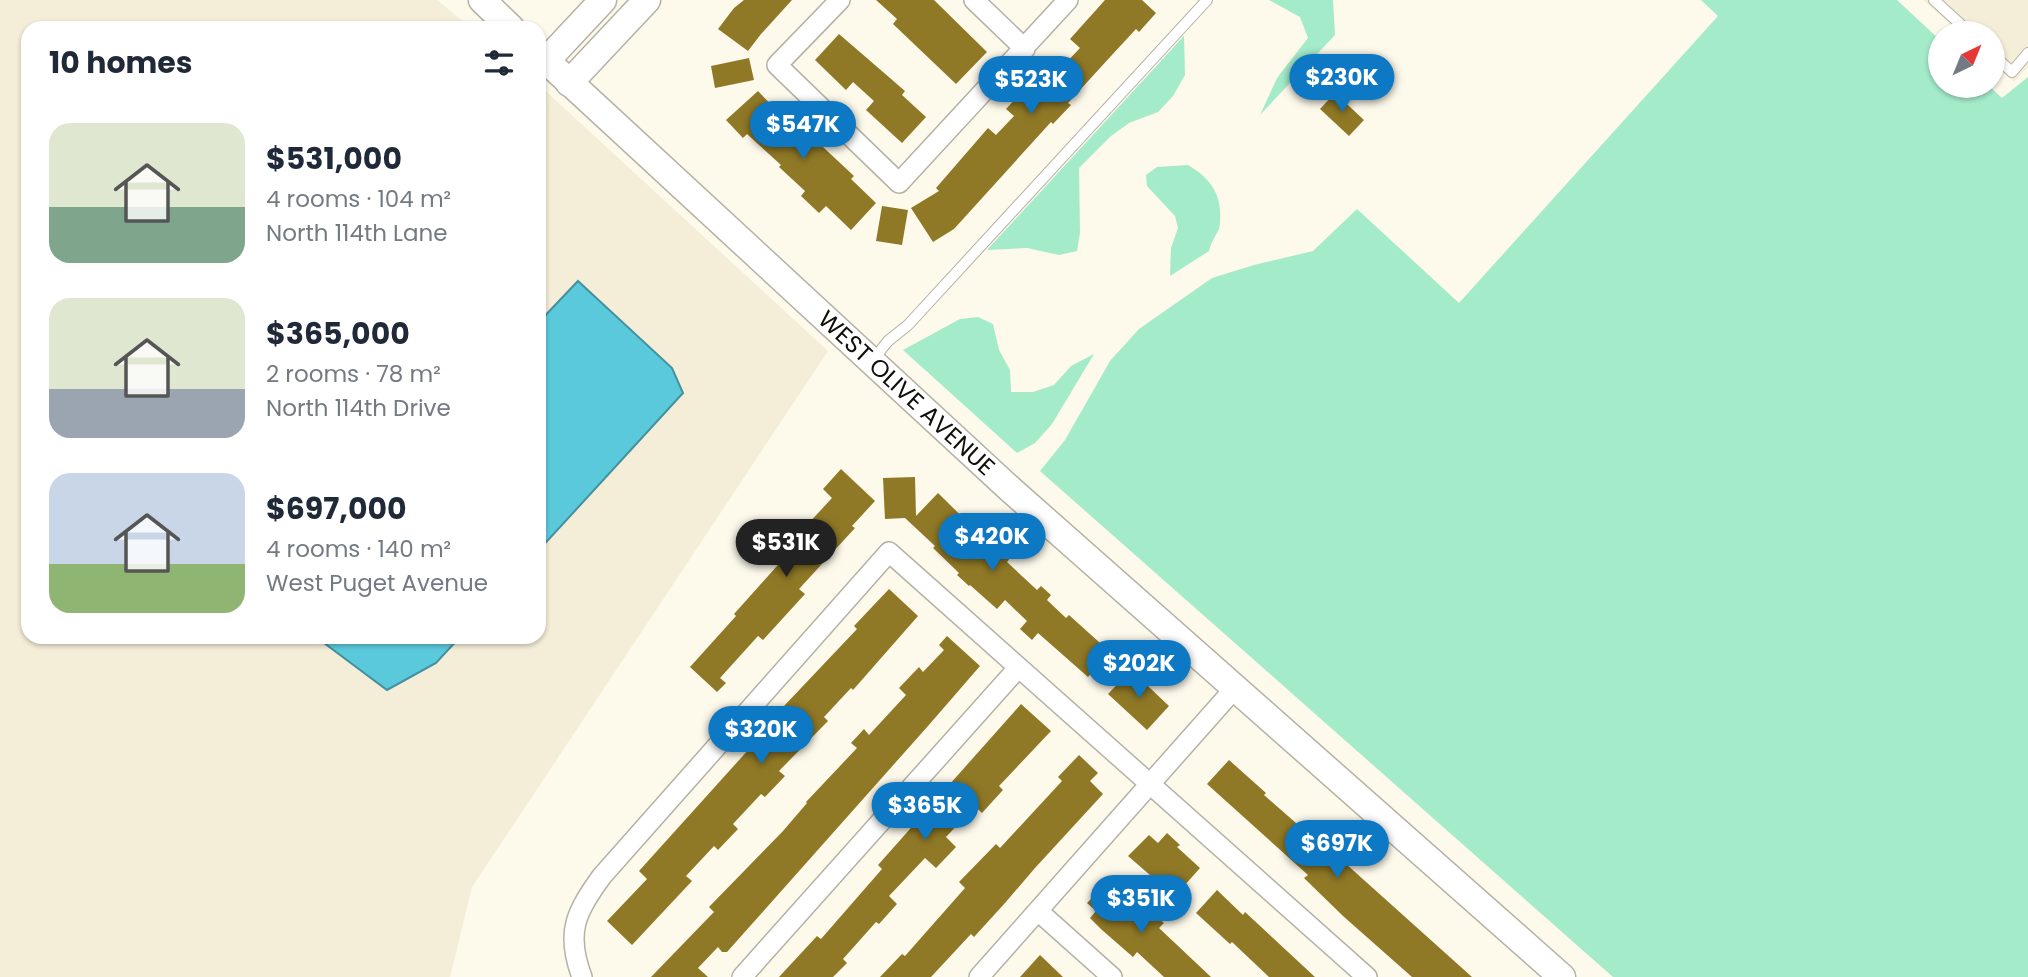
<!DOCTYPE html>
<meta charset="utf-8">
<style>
body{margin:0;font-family:Poppins,sans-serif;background:#f2f2f3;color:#1f2937;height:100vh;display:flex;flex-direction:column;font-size:26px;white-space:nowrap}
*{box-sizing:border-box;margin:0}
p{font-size:23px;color:#747a83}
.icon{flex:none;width:38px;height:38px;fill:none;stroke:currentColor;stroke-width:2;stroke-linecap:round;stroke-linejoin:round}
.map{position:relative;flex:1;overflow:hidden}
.drawer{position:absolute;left:21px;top:21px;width:525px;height:623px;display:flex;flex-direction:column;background:#fff;border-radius:21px;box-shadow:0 2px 5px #0004}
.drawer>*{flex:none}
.needle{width:46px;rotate:43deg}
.buttons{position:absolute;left:1928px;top:21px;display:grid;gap:14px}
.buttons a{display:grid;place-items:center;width:77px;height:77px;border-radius:50%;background:#fff;box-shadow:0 2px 5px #0004;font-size:35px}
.price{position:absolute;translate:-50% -60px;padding:0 16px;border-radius:24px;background:#0d78c3;color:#fff;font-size:23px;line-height:46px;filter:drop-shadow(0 2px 4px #0008)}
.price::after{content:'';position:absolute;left:50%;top:42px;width:21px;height:16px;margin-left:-10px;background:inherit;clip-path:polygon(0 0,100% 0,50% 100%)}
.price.selected{background:#222;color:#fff}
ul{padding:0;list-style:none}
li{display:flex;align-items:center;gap:21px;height:175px;padding:0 28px}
li span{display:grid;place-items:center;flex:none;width:196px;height:140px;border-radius:21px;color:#555}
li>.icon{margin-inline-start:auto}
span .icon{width:84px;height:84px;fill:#fffc;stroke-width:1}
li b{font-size:30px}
h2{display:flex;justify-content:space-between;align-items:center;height:84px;padding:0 28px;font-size:30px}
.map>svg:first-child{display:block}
.built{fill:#f4edd8}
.green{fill:#a4ebca}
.water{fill:#5bc9dc;stroke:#44919d;stroke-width:2}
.building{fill:#907926}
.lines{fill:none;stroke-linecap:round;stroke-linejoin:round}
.lane-casing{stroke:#b5b1a4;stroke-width:12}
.street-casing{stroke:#b5b1a4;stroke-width:22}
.secondary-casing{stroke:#b5b1a4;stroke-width:29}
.lane{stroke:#fff;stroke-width:10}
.street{stroke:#fff;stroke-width:19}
.secondary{stroke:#fff;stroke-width:26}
.labels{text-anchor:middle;stroke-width:6;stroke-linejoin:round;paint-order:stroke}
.street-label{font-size:24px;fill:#0f0e09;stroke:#fff}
</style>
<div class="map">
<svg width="2028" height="977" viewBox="0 0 2028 977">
<rect width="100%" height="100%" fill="#fdf9eb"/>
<!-- built -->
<path class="built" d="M0,0H437L471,28H28V637H539V85L828,351L472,887L450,977H0Z
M1923,0H2028V67L2014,82L1993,63V33H1960Z"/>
<!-- green -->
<path class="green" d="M1269,0H1333L1335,35L1260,115L1277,78L1308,38L1300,17Z
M1701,0H1897L1941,41V86H1989L2002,98L2028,77V977H1613L1040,471L1065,440L1110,361L1139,329L1212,278L1254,265L1313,251L1357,209L1459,303L1718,16Z
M1184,36L1185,75L1173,96L1158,112L1129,123L1111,136L1079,168L1080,233L1077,251L1059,255L1027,248L987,250Z
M1188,165C1210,178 1222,194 1220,220C1220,223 1220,228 1218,231C1214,239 1211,242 1209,251L1170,276L1171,248L1178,228L1175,216L1147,186L1146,175L1157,167Z
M978,317L993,324L999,350L1010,370L1011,392H1033L1054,385L1071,366L1094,354L1052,424L1035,443L1017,453L903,350L960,319Z"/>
<!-- water -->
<path class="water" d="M578,281L672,368L683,393L539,550V322Z
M316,637H460L436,663L387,690Z"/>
<!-- building -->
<path class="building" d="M744,0H792L761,34L748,51L718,29L734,8Z
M876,0H934L987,52L956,84L893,24L897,19Z
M1105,0H1142L1156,13L1139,32L1136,29L1111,56L1068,103L1071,105L1053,124L1051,122L954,229L933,242L911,208L939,191L936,188L988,128L996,135L1014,116L1006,109L1052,59L1061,68L1080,48L1070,39Z
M839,34L905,91L902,95L926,117L902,143L866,110L874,101L853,82L846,90L815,60Z
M749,58L754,80L715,88L711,66Z
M758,91L789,123L793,119L854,176L851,179L876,203L851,230L826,206L819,213L801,196L805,191L779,167L781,165L747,134L743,138L726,120Z
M1335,93L1364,120L1349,136L1320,109Z
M882,206L908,210L902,245L876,241Z
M841,469L875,501L852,526L855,528L799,589L805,594L763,640L758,636L720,678L726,683L717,692L690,667L736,616L734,614L786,556L782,552L832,498L823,489Z
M915,477L916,516L938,493L998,552L1001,549L1010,558L1007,562L1037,590L1041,586L1051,595L1047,600L1066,618L1069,615L1110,652L1088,677L1038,633L1032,640L1020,629L1027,621L1005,600L997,609L970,585L969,586L957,575L959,573L933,548L935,546L905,518L885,519L883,478Z
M889,589L918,616L853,690L851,688L824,717L828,721L779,771L785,776L765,797L761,794L733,824L738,829L718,850L714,846L686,876L692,881L632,945L607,921L647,879L639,871L786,708L784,706L857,629L854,626Z
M947,636L980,666L928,726L727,952H722L718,947L698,968L708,977H651L714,912L709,907L783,831L807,803L806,802L857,748L851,743L864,729L869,735L906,695L899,688L919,667L923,672L944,650L939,645Z
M1131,670L1169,706L1147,730L1108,694Z
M1021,704L1051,731L999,786L1003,790L982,813L975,806L946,837L956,847L936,868L925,858L889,896L897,904L879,924L876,922L843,959L847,963L833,977H779L817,936L821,939L882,869L878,865Z
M1079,755L1098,773L1090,781L1103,794L1035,868L1005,903L974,937L971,934L931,977H880L902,954L905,956L965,888L959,882L996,844L1000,848L1062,781L1058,777Z
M1229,760L1266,793L1264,795L1304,830L1306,828L1472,977H1412L1343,916L1304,878L1308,875L1207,784Z
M1167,833L1180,845L1177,847L1200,868L1184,886L1189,891L1180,901L1128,856L1149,835L1158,843Z
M1109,881L1118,890L1114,894L1135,913L1143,904L1164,923L1159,928L1211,977H1164L1137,952L1133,957L1102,930L1090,918L1096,911L1087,903Z
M1217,890L1243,915L1245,912L1315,977H1269L1232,942L1230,944L1196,913Z
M1040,955L1063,977H1020Z"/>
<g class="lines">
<!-- lane casing -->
<g class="lane-casing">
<path id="lane" d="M1934,0L1970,33
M1993,55L2012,72L2028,53
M872,361L888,341L908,325L1207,0"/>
</g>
<!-- street casing -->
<g class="street-casing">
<path id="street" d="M840,0L777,65L899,183L1068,0
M974,0L1025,49
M1038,911L1112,977
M582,977C565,932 576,912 602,876L889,552L1367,977
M742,977L1018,668
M979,977L1235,688"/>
</g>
<!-- secondary casing -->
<g class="secondary-casing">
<g id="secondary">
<path d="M482,0L511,28"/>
<path id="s1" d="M539,54L1010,489L1562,977"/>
<path d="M546,61L603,0"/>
<path d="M569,83L647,0"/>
</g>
</g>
<!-- lane -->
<use href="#lane" class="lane"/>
<!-- street -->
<use href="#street" class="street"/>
<!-- secondary -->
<use href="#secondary" class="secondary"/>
</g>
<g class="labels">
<!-- street labels -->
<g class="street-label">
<text dy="8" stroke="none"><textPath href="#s1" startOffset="500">WEST OLIVE AVENUE</textPath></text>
</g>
</g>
</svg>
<div class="buttons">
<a><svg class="needle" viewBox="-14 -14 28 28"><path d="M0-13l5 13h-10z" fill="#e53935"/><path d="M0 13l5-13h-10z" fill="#747a83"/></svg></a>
</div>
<b class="price" style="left:1342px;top:114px">$230K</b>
<b class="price" style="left:1031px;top:116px">$523K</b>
<b class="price" style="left:803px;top:161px">$547K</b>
<b class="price" style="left:992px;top:573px">$420K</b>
<b class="price selected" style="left:786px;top:579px">$531K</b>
<b class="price" style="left:1139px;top:700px">$202K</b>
<b class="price" style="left:761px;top:766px">$320K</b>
<b class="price" style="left:925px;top:842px">$365K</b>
<b class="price" style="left:1337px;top:880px">$697K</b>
<b class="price" style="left:1141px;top:935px">$351K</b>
<section class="drawer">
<h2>10 homes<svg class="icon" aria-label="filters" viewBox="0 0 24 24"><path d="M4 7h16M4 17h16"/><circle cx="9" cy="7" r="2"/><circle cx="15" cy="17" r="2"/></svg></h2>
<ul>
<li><span style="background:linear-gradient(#dfe7d0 60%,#7fa58c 0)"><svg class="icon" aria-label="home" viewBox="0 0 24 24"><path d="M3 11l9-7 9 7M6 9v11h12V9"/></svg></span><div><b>$531,000</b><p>4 rooms · 104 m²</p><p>North 114th Lane</p></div></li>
<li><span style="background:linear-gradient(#dfe7d0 65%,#9aa5b1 0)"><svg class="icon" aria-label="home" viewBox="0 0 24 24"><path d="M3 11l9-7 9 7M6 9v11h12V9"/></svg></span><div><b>$365,000</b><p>2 rooms · 78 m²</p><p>North 114th Drive</p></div></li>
<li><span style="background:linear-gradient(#c9d6e8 65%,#8fb573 0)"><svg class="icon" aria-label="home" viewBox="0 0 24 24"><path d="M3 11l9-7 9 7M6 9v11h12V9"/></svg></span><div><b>$697,000</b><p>4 rooms · 140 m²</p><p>West Puget Avenue</p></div></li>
</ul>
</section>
</div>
